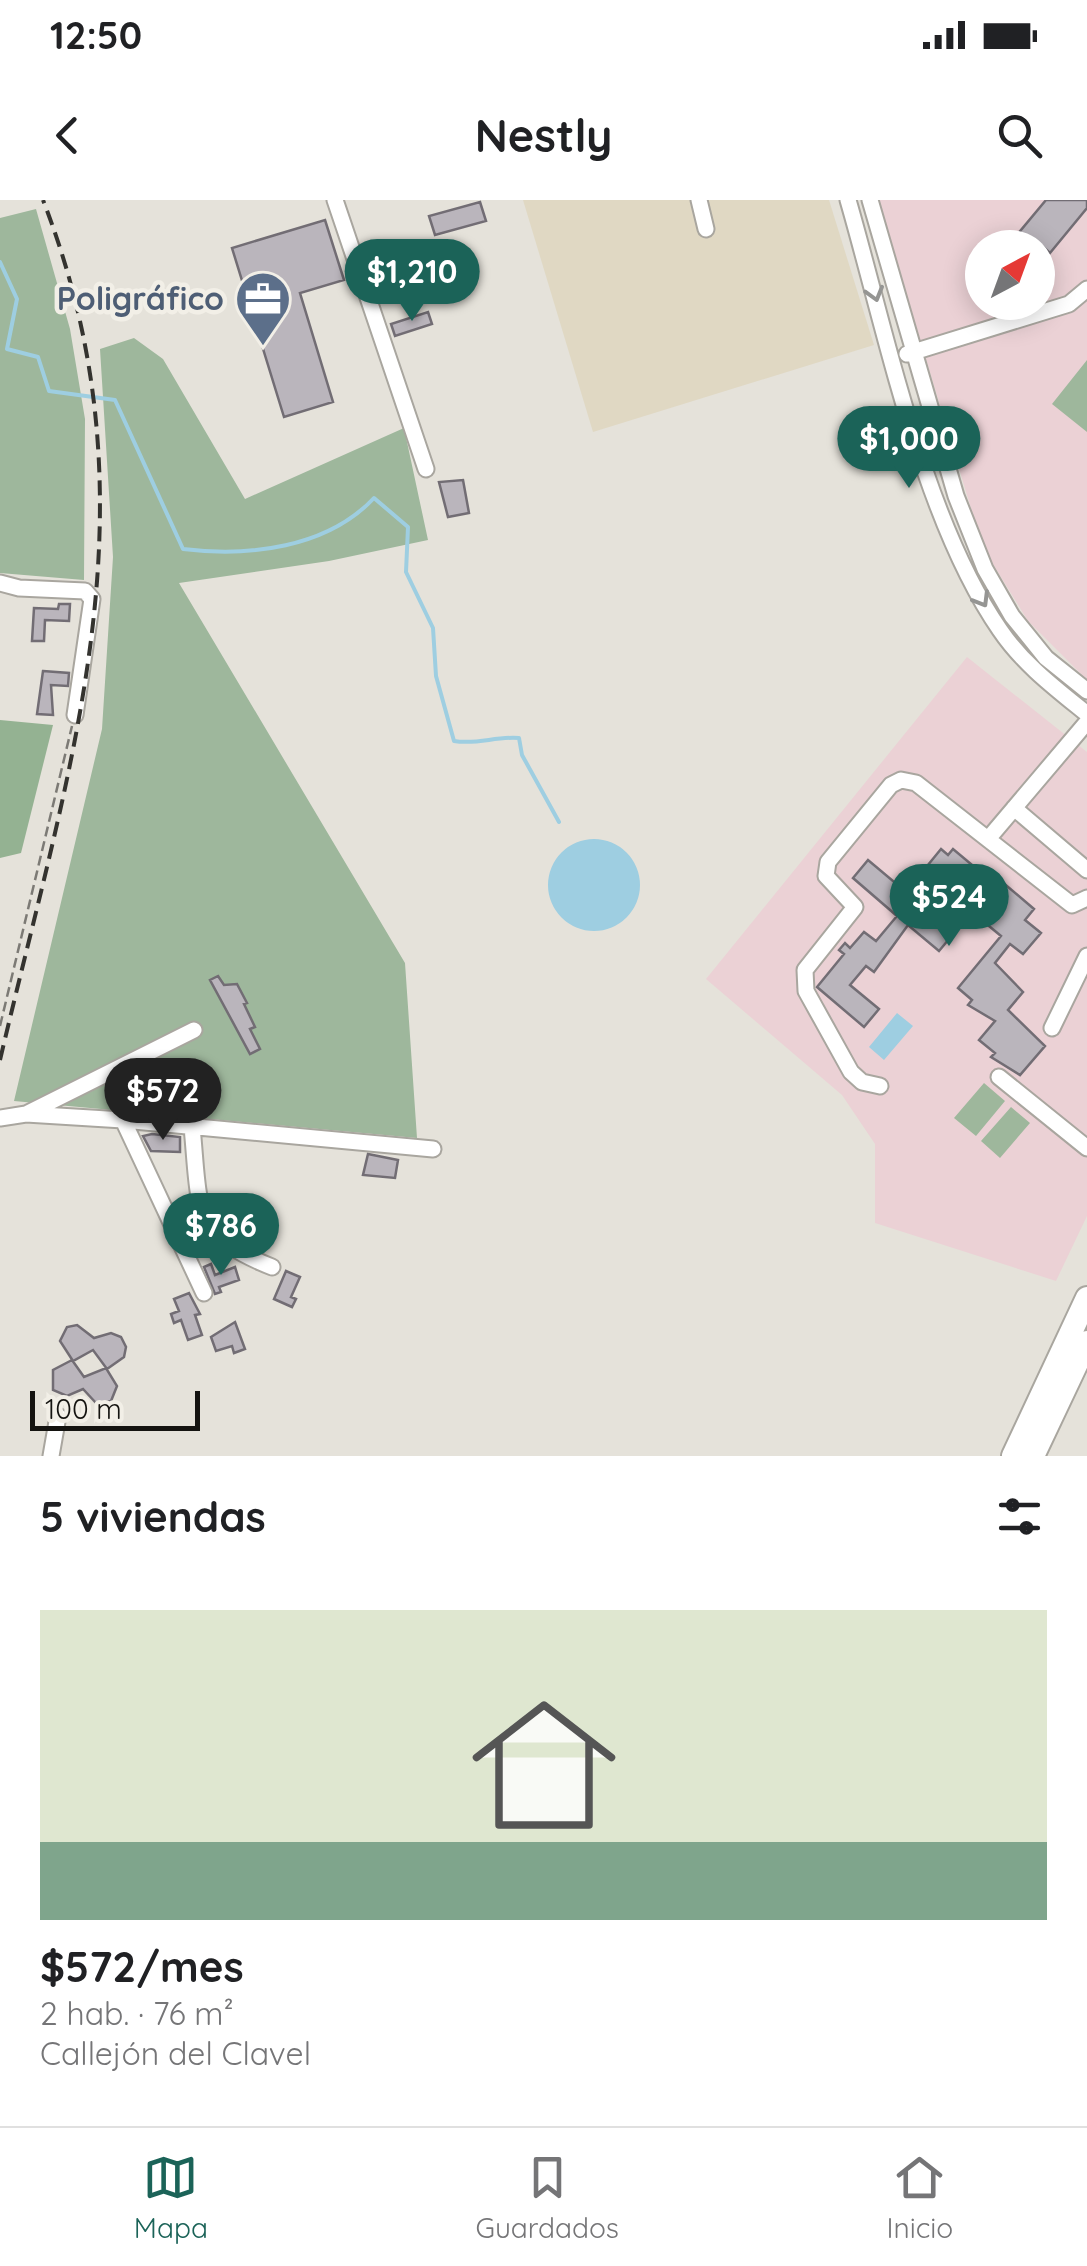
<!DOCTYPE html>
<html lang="es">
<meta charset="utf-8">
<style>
body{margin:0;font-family:Quicksand,sans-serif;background:#f2f2f2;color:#202124;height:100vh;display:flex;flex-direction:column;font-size:38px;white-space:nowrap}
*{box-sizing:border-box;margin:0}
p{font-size:32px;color:#757577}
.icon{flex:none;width:55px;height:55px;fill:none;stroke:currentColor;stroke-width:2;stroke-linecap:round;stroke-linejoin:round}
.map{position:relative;height:1256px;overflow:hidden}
.details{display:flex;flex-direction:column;background:#fff;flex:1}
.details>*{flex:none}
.needle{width:65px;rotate:41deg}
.tools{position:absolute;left:965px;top:30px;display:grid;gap:20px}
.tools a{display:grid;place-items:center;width:90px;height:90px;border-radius:50%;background:#fff;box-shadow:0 5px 25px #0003;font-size:50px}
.scale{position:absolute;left:30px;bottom:25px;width:170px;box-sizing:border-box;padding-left:10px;border:5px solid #141310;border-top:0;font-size:28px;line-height:35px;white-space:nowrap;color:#141310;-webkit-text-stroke:8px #f2efe7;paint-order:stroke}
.price{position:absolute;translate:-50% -85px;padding:0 22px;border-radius:35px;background:#1b6358;color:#fff;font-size:32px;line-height:65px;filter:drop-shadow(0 2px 5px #0008)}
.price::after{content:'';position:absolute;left:50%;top:60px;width:30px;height:22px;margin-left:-15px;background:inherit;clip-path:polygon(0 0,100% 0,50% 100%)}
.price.on{background:#222;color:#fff}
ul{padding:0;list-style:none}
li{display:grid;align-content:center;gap:20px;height:530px;padding:0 40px}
li span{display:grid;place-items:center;height:310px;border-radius:0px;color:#555}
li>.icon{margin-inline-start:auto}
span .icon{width:180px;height:180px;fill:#fffc;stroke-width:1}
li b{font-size:42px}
h2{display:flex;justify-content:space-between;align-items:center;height:120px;padding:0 40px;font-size:42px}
.status{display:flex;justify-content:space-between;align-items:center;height:70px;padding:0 50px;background:#fff;direction:ltr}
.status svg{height:28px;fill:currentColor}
header{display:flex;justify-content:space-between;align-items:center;height:130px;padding:0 40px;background:#fff;font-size:45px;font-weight:800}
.dock{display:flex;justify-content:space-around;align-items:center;height:140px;border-top:2px solid #e0e0e0;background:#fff;font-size:28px;color:#757577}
.dock a{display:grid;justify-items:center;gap:5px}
.dock .on{color:#1b6358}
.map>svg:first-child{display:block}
.commercial{fill:#e0d8c3}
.education{fill:#ebd1d5;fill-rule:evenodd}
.green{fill:#9eb79c}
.forest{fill:#94b292}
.water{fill:#9ecee1}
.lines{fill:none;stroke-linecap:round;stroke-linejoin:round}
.stream{stroke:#9ecee1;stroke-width:4}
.building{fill:#bab5bc;stroke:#726d74;stroke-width:2.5}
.minor-casing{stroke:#a9a69f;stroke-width:19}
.highway-casing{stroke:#a9a69f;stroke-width:26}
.path{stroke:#7c7a75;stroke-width:2.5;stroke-dasharray:10 5;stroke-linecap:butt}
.minor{stroke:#fff;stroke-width:15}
.highway{stroke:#fff;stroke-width:22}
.rail{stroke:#34332f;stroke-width:4;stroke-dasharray:15 8;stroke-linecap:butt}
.oneway{stroke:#959593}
.labels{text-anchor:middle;stroke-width:9;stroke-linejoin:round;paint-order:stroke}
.service-label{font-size:32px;font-weight:bold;fill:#4e5e75;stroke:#f2efe7;text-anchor:end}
</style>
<div class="status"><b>12:50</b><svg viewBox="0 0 49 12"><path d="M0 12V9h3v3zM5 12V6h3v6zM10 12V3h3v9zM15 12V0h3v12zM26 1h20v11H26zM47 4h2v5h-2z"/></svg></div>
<header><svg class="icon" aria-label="back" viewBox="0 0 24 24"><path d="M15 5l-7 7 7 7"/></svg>Nestly<svg class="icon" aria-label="search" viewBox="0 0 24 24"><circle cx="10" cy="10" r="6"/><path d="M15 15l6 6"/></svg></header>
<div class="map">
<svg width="1087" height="1256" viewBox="0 0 1087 1256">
<rect width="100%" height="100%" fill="#e5e2da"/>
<!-- commercial -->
<path class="commercial" d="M523,0H829L874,145L593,232Z"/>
<!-- education -->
<path class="education" d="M878,0H1087V480L1028,421L983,348ZM982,48H1038V102H982Z
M967,457L1087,552V1016L1056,1081L875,1023V944L842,895L706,779Z"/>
<!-- green -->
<path class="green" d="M36,9L70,129L85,219L84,380L0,373V18Z
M134,138L163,159L245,299L404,228L428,340L329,361L179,383L405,763L417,938L14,901L102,529L113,357L100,149Z
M1087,160V232L1052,204Z
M984,883L1005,901L976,936L954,918Z
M1011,907L1030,923L1000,958L981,941Z"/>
<!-- forest -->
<path class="forest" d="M0,520L53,525L21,653L0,658Z"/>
<!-- water -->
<path class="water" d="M548 685a46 46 0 1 1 92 0a46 46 0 1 1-92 0Z
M897,813L913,826L884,860L869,847Z"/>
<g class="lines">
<!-- stream -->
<path class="stream" d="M0,62L17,99L7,149L38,157L49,191L115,200L183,349C249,357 327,348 374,298L408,327L406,372L433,428L436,476L454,541C478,545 495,536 519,538L522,555L559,622"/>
</g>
<!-- building -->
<path class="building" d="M1046,0H1087V8L1050,53L1040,44L1006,48Z
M480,2L486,21L435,35L429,16Z
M325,20L344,80L300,93L333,202L284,217L232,48Z
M428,112L432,124L395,136L391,124Z
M463,280L469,313L448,317L439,282Z
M59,404H70L69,421L45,420L44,441H32L34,408L58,409Z
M43,471L69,473L68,486L51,485L53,515L37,514Z
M941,649L948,655L953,649L990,680L994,675L1034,709L1025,720L1041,733L1023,754L1010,744L995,763L1023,792L1008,810L1045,846L1020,875L991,857L995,853L979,840L995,821L968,805L972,800L958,788L1001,736L966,707L948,728L954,733L939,751L908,725L874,772L866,766L850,785L879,809L864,827L817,787L844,754L839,750L845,743L850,748L864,732L876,741L897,716L853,678L868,660L937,718L954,697L923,671Z
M218,776L224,785L237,784L247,803L244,804L255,827L250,829L260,849L250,854L210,780Z
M152,934L180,937V952L151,951L143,936Z
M368,954L398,960L395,978L363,975Z
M211,1064L215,1075L235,1067L239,1080L219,1087L221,1092L215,1094L204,1067Z
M286,1071L300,1077L291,1097L296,1099L292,1107L274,1099Z
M189,1093L200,1114L195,1115L202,1135L188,1140L181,1120L174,1123L171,1114L179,1111L174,1099Z
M235,1122L245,1149L234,1153L232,1146L216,1151L211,1137Z
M77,1125L94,1138L111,1133L121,1137L126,1147L124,1157L107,1169L93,1150L73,1161L60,1141L67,1127Z
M72,1160L84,1177L106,1168L117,1186L111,1201L96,1203L83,1189L67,1196L53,1190V1170Z"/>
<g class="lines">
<!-- minor casing -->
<g class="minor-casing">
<path id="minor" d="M335,0L426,269
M699,0L706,29
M848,0C886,131 923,319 1000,430C1023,464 1055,488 1087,514
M870,0L956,296L985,369L1012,416L1046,458L1087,491
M907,154L1069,104L1087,89
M0,383L19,388L85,391L92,399L75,515
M1014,608L1087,670
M988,639L1087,522
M1052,828L1087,756
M999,877L1087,948
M880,886L862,882L851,872L806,791L805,770L855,707L826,676L828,662L891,585L901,580L916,583L1072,705L1087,698
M28,913L194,830
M0,918L26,914L123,920L433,949
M123,920L204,1093
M192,927C200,1008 191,1035 272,1067
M51,1256L58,1216"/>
</g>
<!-- highway casing -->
<g class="highway-casing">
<path id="highway" d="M1013,1256L1087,1098
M1033,1256L1087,1142"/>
</g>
<!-- path -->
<path class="path" d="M0,826L72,526"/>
<!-- minor -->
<use href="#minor" class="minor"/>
<!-- highway -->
<use href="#highway" class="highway"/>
<!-- rail -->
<path class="rail" d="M0,860C70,561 161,304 43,0"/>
</g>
<!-- one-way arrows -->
<defs><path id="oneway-chevron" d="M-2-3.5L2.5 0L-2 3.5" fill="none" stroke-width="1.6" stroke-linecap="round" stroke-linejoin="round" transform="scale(2.5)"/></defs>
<g class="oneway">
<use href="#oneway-chevron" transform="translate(875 94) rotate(74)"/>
<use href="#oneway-chevron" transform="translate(982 400) rotate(59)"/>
</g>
<!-- icons -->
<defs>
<g id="office-pin" transform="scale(2.875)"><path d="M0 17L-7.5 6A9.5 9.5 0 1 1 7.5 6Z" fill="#5c6f8a" stroke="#f2efe7"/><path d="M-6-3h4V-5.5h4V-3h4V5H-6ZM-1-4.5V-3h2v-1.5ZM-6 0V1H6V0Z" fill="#fff"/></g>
</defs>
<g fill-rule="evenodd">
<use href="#office-pin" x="263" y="99"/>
</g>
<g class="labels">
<!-- service labels -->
<g class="service-label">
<text x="224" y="110">Poligráfico</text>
</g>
</g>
</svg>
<div class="tools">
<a><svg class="needle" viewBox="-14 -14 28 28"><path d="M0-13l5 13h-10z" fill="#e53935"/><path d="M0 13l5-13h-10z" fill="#757577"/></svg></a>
</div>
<div class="scale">100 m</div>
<b class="price" style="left:412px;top:124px">$1,210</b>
<b class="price" style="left:909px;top:291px">$1,000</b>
<b class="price" style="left:949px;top:749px">$524</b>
<b class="price on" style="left:163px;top:943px">$572</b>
<b class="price" style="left:221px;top:1078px">$786</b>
</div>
<section class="details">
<h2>5 viviendas<svg class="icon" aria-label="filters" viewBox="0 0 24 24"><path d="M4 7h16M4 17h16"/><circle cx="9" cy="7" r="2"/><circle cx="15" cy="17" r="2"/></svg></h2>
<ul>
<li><span style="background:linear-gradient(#dfe7d0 75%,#7fa58c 0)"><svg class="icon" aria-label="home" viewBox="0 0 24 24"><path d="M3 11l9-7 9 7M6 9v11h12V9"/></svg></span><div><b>$572/mes</b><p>2 hab. · 76 m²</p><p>Callejón del Clavel</p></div></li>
</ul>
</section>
<nav class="dock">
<a class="on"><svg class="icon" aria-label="map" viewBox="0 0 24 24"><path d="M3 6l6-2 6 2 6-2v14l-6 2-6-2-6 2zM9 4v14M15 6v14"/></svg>Mapa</a>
<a><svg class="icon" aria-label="saved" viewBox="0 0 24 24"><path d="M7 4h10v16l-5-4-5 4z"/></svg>Guardados</a>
<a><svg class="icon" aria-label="home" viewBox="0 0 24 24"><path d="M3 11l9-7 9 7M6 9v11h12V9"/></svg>Inicio</a>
</nav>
